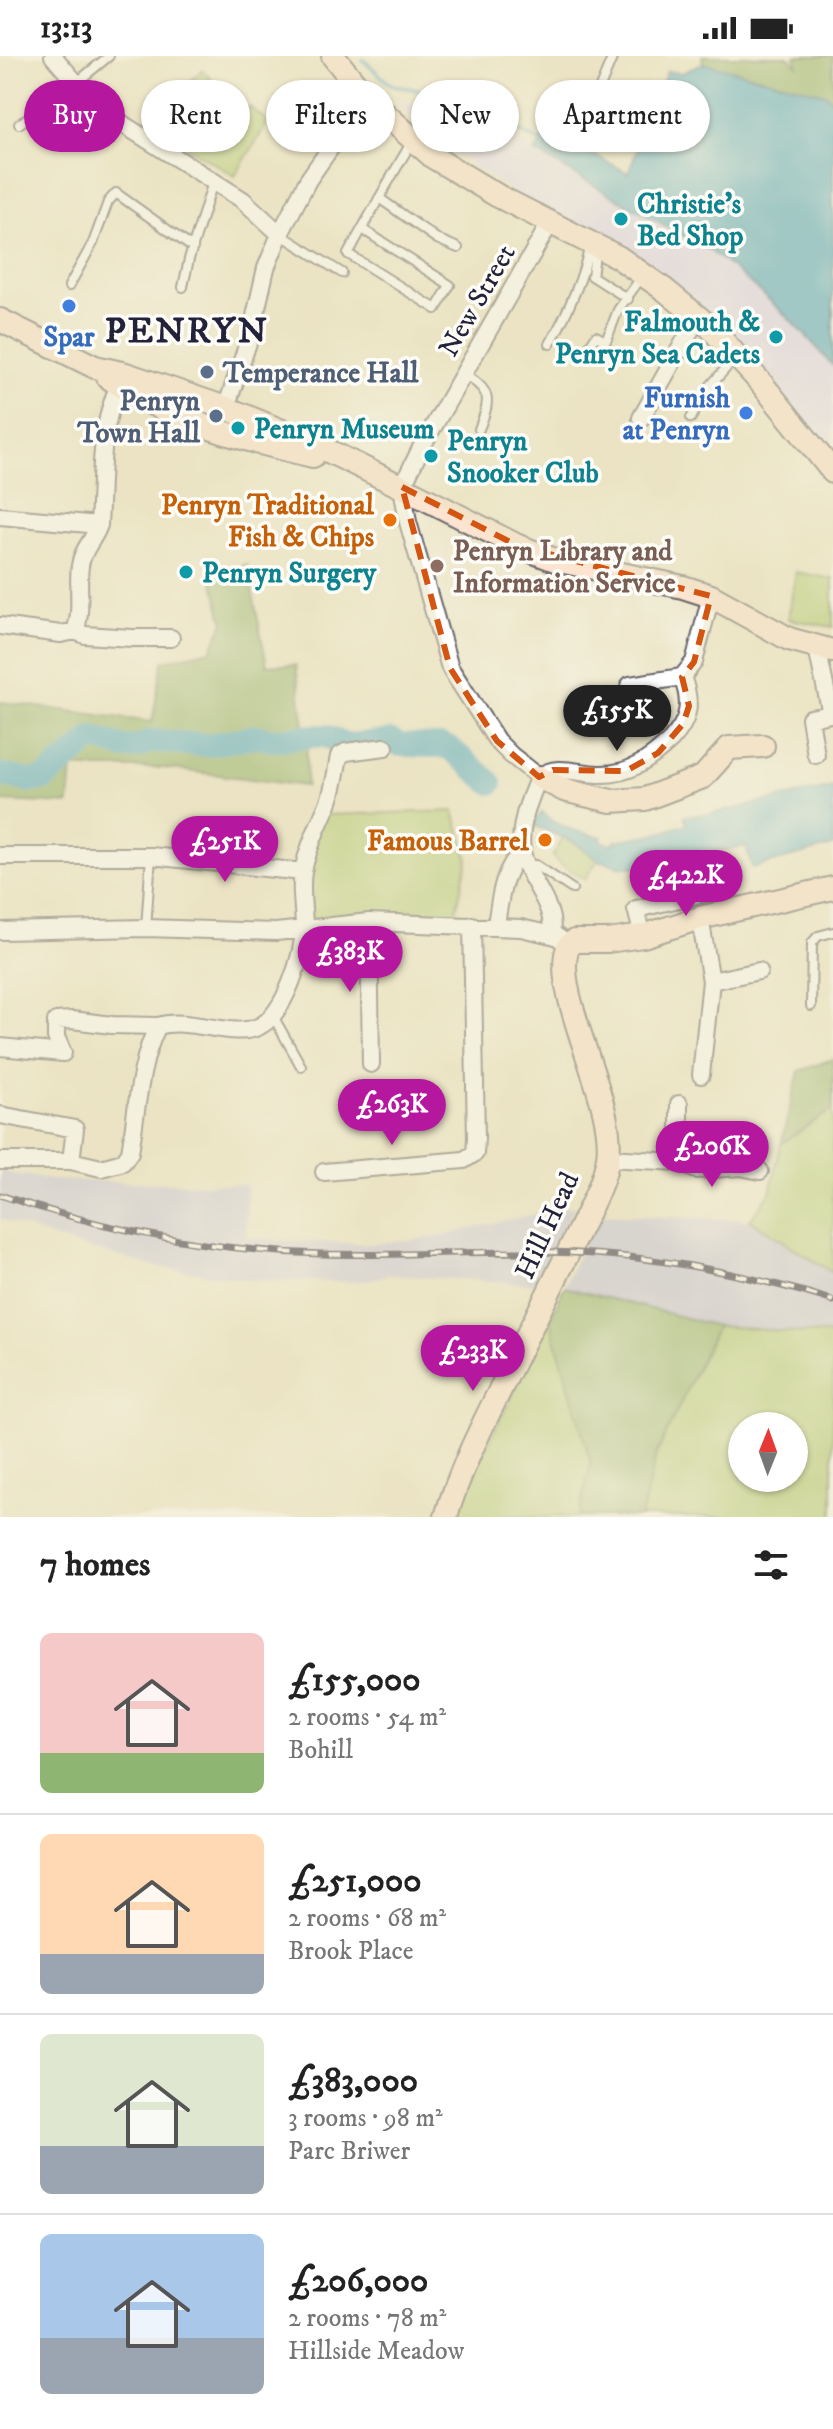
<!DOCTYPE html>
<meta charset="utf-8">
<style>
body{margin:0;font-family:"IM FELL DW Pica",serif;background:#f2f2f2;color:#222;height:100vh;display:flex;flex-direction:column;font-size:30px;white-space:nowrap}
*{box-sizing:border-box;margin:0}
p{font-size:26px;color:#767676}
.icon{flex:none;width:44px;height:44px;fill:none;stroke:currentColor;stroke-width:2;stroke-linecap:round;stroke-linejoin:round}
.map{position:relative;height:1461px;overflow:hidden}
.side{display:flex;flex-direction:column;background:#fff;flex:1}
.side>*{flex:none}
.banner{position:absolute;left:24px;top:24px;width:786px;height:72px;display:flex;gap:16px}
.needle{width:52px;rotate:1deg}
.fabs{position:absolute;left:728px;top:1356px;display:grid;gap:16px}
.fabs a{display:grid;place-items:center;width:80px;height:80px;border-radius:50%;background:#fff;box-shadow:0 2px 6px #0004;font-size:40px}
.price{position:absolute;translate:-50% -68px;padding:0 18px;border-radius:28px;background:#b5179e;color:#fff;font-size:26px;line-height:52px;filter:drop-shadow(0 2px 4px #0008)}
.price::after{content:'';position:absolute;left:50%;top:48px;width:24px;height:18px;margin-left:-12px;background:inherit;clip-path:polygon(0 0,100% 0,50% 100%)}
.price.active{background:#222;color:#fff}
ul{padding:0;list-style:none}
li{display:flex;align-items:center;gap:24px;height:200px;padding:0 40px}
li+li{border-top:2px solid #e0e0e0}
li span{display:grid;place-items:center;flex:none;width:224px;height:160px;border-radius:12px;color:#555}
li>.icon{margin-inline-start:auto}
span .icon{width:96px;height:96px;fill:#fffc;stroke-width:1}
li b{font-size:34px}
h2{display:flex;justify-content:space-between;align-items:center;height:96px;padding:0 40px;font-size:34px}
.chip{padding:0 28px;border-radius:36px;background:#fff;box-shadow:0 2px 6px #0004;font-size:28px;line-height:72px}
.chip.active{background:#b5179e;color:#fff}
.status{display:flex;justify-content:space-between;align-items:center;height:56px;padding:0 40px;background:#fff;direction:ltr}
.status svg{height:22px;fill:currentColor}
.map>svg:first-child{display:block}
.built{fill:#ddd5f6}
.industrial{fill:#c2c1dc}
.green{fill:#b0cb72;stroke:#697656;stroke-width:2;fill-rule:evenodd}
.forest{fill:#8caf64;stroke:#576850;stroke-width:2}
.water{fill:#47a6c6;stroke:#346480;stroke-width:2}
.lines{fill:none;stroke-linecap:round;stroke-linejoin:round}
.stream{stroke:#47a6c6;stroke-width:4}
.river{stroke:#47a6c6;stroke-width:24}
.lane-casing{stroke:#68666b;stroke-width:12}
.street-casing{stroke:#68666b;stroke-width:20}
.secondary-casing{stroke:#68666b;stroke-width:26}
.lane{stroke:#fff;stroke-width:8}
.street{stroke:#fff;stroke-width:16}
.secondary{stroke:#fde4d1;stroke-width:22}
.rail-casing{stroke:#22223b;stroke-width:7}
.rail{stroke:#fdfcf7;stroke-width:4;stroke-dasharray:12;stroke-linecap:butt}
.marked{fill:none;stroke:#d45411;stroke-width:6;stroke-dasharray:16 10;stroke-linejoin:round}
.culture-dot{fill:#0f9aa8;stroke:#fdfcf7;stroke-width:3}
.shop-dot{fill:#3f7fe0;stroke:#fdfcf7;stroke-width:3}
.service-dot{fill:#5c6f8a;stroke:#fdfcf7;stroke-width:3}
.food-dot{fill:#e8710a;stroke:#fdfcf7;stroke-width:3}
.education-dot{fill:#8d6e63;stroke:#fdfcf7;stroke-width:3}
.labels{text-anchor:middle;stroke-width:7;stroke-linejoin:round;paint-order:stroke}
.culture-label{font-size:28px;font-weight:bold;fill:#0d838f;stroke:#fdfcf7;text-anchor:start}
.street-label{font-size:28px;fill:#22223b;stroke:#fdfcf7}
.shop-label{font-size:28px;font-weight:bold;fill:#366cbe;stroke:#fdfcf7}
.service-label{font-size:28px;font-weight:bold;fill:#4e5e75;stroke:#fdfcf7;text-anchor:start}
.food-label{font-size:28px;font-weight:bold;fill:#c56008;stroke:#fdfcf7;text-anchor:end}
.education-label{font-size:28px;font-weight:bold;fill:#785e54;stroke:#fdfcf7;text-anchor:start}
.district-label{font-size:36px;font-weight:bold;letter-spacing:2px;fill:#22223b;stroke:#fdfcf7}
</style>
<div class="status"><b>13:13</b><svg viewBox="0 0 49 12"><path d="M0 12V9h3v3zM5 12V6h3v6zM10 12V3h3v9zM15 12V0h3v12zM26 1h20v11H26zM47 4h2v5h-2z"/></svg></div>
<div class="map">
<svg width="833" height="1461" viewBox="0 0 833 1461">
<rect width="100%" height="100%" fill="#fdfcf7"/>
<filter id="ink" filterUnits="userSpaceOnUse"><feTurbulence type="fractalNoise" baseFrequency=".0125" numOctaves="2"/><feDisplacementMap in="SourceGraphic" scale="16" xChannelSelector="R" yChannelSelector="G"/><feConvolveMatrix kernelMatrix="1 2 1 2 8 2 1 2 1" color-interpolation-filters="sRGB"/></filter>
<filter id="wash" filterUnits="userSpaceOnUse"><feTurbulence type="fractalNoise" baseFrequency=".006" numOctaves="4" result="noise"/><feDisplacementMap in="SourceGraphic" scale="32" xChannelSelector="R" yChannelSelector="G"/><feGaussianBlur stdDeviation="1.8" result="paint"/><feColorMatrix in="noise" values="0 0 0 0 0 0 0 0 0 0 0 0 0 0 0 0 0 1.4 0 .05"/><feComposite in="paint" operator="in"/></filter>
<g filter="url(#wash)">
<rect width="100%" height="100%" fill="#ebe3c3"/>
<!-- built -->
<path class="built" d="M396,46L451,52L474,58L535,96L710,195L733,213L807,279L833,310V401L770,322L527,145L430,81Z"/>
<!-- industrial -->
<path class="industrial" d="M0,1115L51,1124L247,1129L246,1181L273,1184L374,1188L437,1181L560,1152L575,1151L559,1179L547,1211L535,1228L389,1219L356,1226L249,1224L157,1211L65,1186L0,1163Z
M597,1158L750,1164L833,1217V1279L717,1270L564,1231Z"/>
<!-- green -->
<path class="green" d="M202,14L243,55L250,51L268,66L235,120L144,65L168,47Z
M796,516L833,523V571L788,563Z
M454,755L468,803L453,868L304,874L303,816L322,759Z
M563,782L574,786L598,804L585,823L560,808L552,801Z
M833,1053V1217L750,1164L770,1137L781,1088Z
M550,1264L591,1407L579,1461H456L481,1402Z
M717,1270L833,1279V1461H641L656,1399ZM742,1370H794V1422H742Z"/>
<!-- forest -->
<path class="forest" d="M702,0H788L798,10L795,0H833V46L825,38L703,7Z
M247,508L267,609H296L307,692L306,730L163,712H72L69,748L0,745V646L152,666L163,605L211,594L224,567L212,521Z
M833,1003V1053L781,1088L799,1015Z
M564,1231L717,1270L656,1399L641,1461H579L591,1407L550,1264Z"/>
<!-- water -->
<path class="water" d="M703,7L826,38L833,46V310C797,267 755,229 710,195L535,96L548,74L628,117L667,15L682,17Z
M833,731V790L752,812L746,790L644,811H622L598,804L574,786L533,769L542,756C557,773 581,776 602,781L601,785L613,789L615,785L660,777L687,768L684,760L709,758Z"/>
<g class="lines">
<!-- stream -->
<path class="stream" d="M363,4L391,29L418,34L481,55L542,87"/>
<!-- river -->
<path class="river" d="M0,719L31,725L44,723L93,682L125,692L138,691L150,685L207,689L256,680L272,684L312,680H325L349,689L392,685L400,689L441,690L451,693L491,727"/>
</g>
</g>
<g filter="url(#ink)">
<g class="lines">
<!-- lane casing -->
<g class="lane-casing">
<path id="lane" d="M588,60L613,0
M19,68L76,27L109,0
M379,142L437,183L458,192
M362,173L450,229L436,253L348,198C369,160 390,122 413,84
M280,178L342,217
M596,192L592,220L628,243
M69,230L93,187L108,146L116,137L193,192
M183,231L189,203L213,126
M550,288C568,256 583,224 590,188
M583,300L596,280L606,285L618,254L643,219
M464,318C492,335 491,344 479,373
M691,362L711,329L736,301
M527,810L536,809L572,833
M146,872L151,800
M811,950L812,887L818,880L833,876
M273,960L301,1010"/>
</g>
<!-- street casing -->
<g class="street-casing">
<path id="street" d="M53,0L82,34L124,69L243,144L280,178
M226,352L251,278L266,212L280,178L308,124L366,41
M641,362L698,261
M0,460L99,469
M0,570L61,578L75,575L85,579L132,582H171
M75,575C83,555 77,531 80,510C82,493 94,484 99,469C102,422 99,372 119,329
M817,592L831,658L833,657
M682,621L694,606L711,540
M630,629L682,621
M816,699L810,662L831,658
M539,721L511,699L497,685L450,612L408,466L402,431L421,392L550,167
M539,721C557,707 578,718 599,718C629,719 650,704 671,684C690,664 692,646 682,621
M539,721C529,743 518,771 522,795C526,823 557,849 551,878
M0,800H151L303,816
M700,862L711,925L701,1019
M369,866L371,1008
M496,869C500,844 502,814 522,796
M0,875L146,872L276,876L369,866L521,872L556,880L569,889
M643,880L636,853L714,835
M711,925L759,915
M0,991L63,997L56,981V965L72,964L112,969L158,970
M0,1059L75,1073L71,1105
M608,1102L679,1106V1048
M0,1105H71L101,1112L123,1106L130,1096C137,1056 139,1005 158,970C189,960 235,984 260,970C285,957 303,900 304,872C304,853 299,830 304,811C309,788 319,769 328,748C334,734 336,716 339,700L346,696L385,691
M679,1106L696,1114L741,1111L760,1115
M324,1116L464,1104L475,1097L476,1082L472,869"/>
</g>
<!-- secondary casing -->
<g class="secondary-casing">
<path id="secondary" d="M333,0L366,41L433,101L498,140L618,201L665,234L698,261L711,272L762,328L833,416
M0,264L95,311L126,318L226,352L314,388L402,431L518,490L555,504L683,531L711,540L789,583L833,595
M108,321C166,364 244,384 313,400
M539,721L564,734L611,745L645,743L703,721L729,692L763,690
M446,1461C459,1416 480,1374 501,1332C524,1285 548,1238 571,1191C583,1164 604,1130 608,1101C617,1044 548,933 569,889L574,885H608L643,880L700,862L833,832"/>
</g>
<!-- lane -->
<use href="#lane" class="lane"/>
<!-- street -->
<use href="#street" class="street"/>
<!-- secondary -->
<use href="#secondary" class="secondary"/>
<!-- rail casing -->
<g class="rail-casing">
<path id="rail" d="M0,1139C104,1174 212,1195 322,1198C396,1200 472,1195 546,1196C624,1197 700,1209 774,1228C794,1233 814,1238 833,1245"/>
</g>
<!-- rail -->
<use href="#rail" class="rail"/>
</g>
</g>
<!-- marked area -->
<path d="M0 0H833V1461H0ZM402,431L518,490L711,540L694,606L682,621L689,650L683,668L658,697L626,715L553,714L539,721L497,685L450,612Z" fill="#ebe3c3" fill-opacity=".55" fill-rule="evenodd"/>
<path class="marked" d="M402,431L518,490L711,540L694,606L682,621L689,650L683,668L658,697L626,715L553,714L539,721L497,685L450,612Z"/>
<!-- markers -->
<g class="culture-dot">
<circle cx="621" cy="163" r="8"/>
<circle cx="776" cy="281" r="8"/>
<circle cx="238" cy="372" r="8"/>
<circle cx="431" cy="400" r="8"/>
<circle cx="186" cy="516" r="8"/>
</g>
<g class="shop-dot">
<circle cx="69" cy="250" r="8"/>
<circle cx="746" cy="357" r="8"/>
</g>
<g class="service-dot">
<circle cx="207" cy="316" r="8"/>
<circle cx="216" cy="360" r="8"/>
</g>
<g class="food-dot">
<circle cx="390" cy="464" r="8"/>
<circle cx="545" cy="784" r="8"/>
</g>
<circle class="education-dot" cx="437" cy="510" r="8"/>
<g class="labels">
<!-- culture labels -->
<g class="culture-label">
<text x="637" y="157">Christie's<tspan x="637" dy="32">Bed Shop</tspan></text>
<text x="760" y="275" text-anchor="end">Falmouth &amp;<tspan x="760" dy="32">Penryn Sea Cadets</tspan></text>
<text x="254" y="382">Penryn Museum</text>
<text x="447" y="394">Penryn<tspan x="447" dy="32">Snooker Club</tspan></text>
<text x="202" y="526">Penryn Surgery</text>
</g>
<!-- street labels -->
<g class="street-label">
<text transform="translate(476 244) rotate(-60)" y="10">New Street</text>
<text transform="translate(546 1169) rotate(-65)" y="10">Hill Head</text>
</g>
<!-- shop labels -->
<g class="shop-label">
<text x="69" y="290">Spar</text>
<text x="730" y="351" text-anchor="end">Furnish<tspan x="730" dy="32">at Penryn</tspan></text>
</g>
<!-- service labels -->
<g class="service-label">
<text x="223" y="326">Temperance Hall</text>
<text x="200" y="354" text-anchor="end">Penryn<tspan x="200" dy="32">Town Hall</tspan></text>
</g>
<!-- food labels -->
<g class="food-label">
<text x="374" y="458">Penryn Traditional<tspan x="374" dy="32">Fish &amp; Chips</tspan></text>
<text x="529" y="794">Famous Barrel</text>
</g>
<!-- education labels -->
<g class="education-label">
<text x="453" y="504">Penryn Library and<tspan x="453" dy="32">Information Service</tspan></text>
</g>
<!-- district labels -->
<g class="district-label">
<text x="187" y="286">PENRYN</text>
</g>
</g>
</svg>
<div class="fabs">
<a><svg class="needle" viewBox="-14 -14 28 28"><path d="M0-13l5 13h-10z" fill="#e53935"/><path d="M0 13l5-13h-10z" fill="#767676"/></svg></a>
</div>
<b class="price active" style="left:617px;top:697px">£155K</b>
<b class="price" style="left:225px;top:828px">£251K</b>
<b class="price" style="left:686px;top:862px">£422K</b>
<b class="price" style="left:350px;top:938px">£383K</b>
<b class="price" style="left:392px;top:1091px">£263K</b>
<b class="price" style="left:712px;top:1133px">£206K</b>
<b class="price" style="left:473px;top:1337px">£233K</b>
<div class="banner">
<a class="chip active">Buy</a>
<a class="chip">Rent</a>
<a class="chip">Filters</a>
<a class="chip">New</a>
<a class="chip">Apartment</a>
</div>
</div>
<section class="side">
<h2>7 homes<svg class="icon" aria-label="filters" viewBox="0 0 24 24"><path d="M4 7h16M4 17h16"/><circle cx="9" cy="7" r="2"/><circle cx="15" cy="17" r="2"/></svg></h2>
<ul>
<li><span style="background:linear-gradient(#f6c9c9 75%,#8fb573 0)"><svg class="icon" aria-label="home" viewBox="0 0 24 24"><path d="M3 11l9-7 9 7M6 9v11h12V9"/></svg></span><div><b>£155,000</b><p>2 rooms · 54 m²</p><p>Bohill</p></div></li>
<li><span style="background:linear-gradient(#ffd9b3 75%,#9aa5b1 0)"><svg class="icon" aria-label="home" viewBox="0 0 24 24"><path d="M3 11l9-7 9 7M6 9v11h12V9"/></svg></span><div><b>£251,000</b><p>2 rooms · 68 m²</p><p>Brook Place</p></div></li>
<li><span style="background:linear-gradient(#dfe7d0 70%,#9aa5b1 0)"><svg class="icon" aria-label="home" viewBox="0 0 24 24"><path d="M3 11l9-7 9 7M6 9v11h12V9"/></svg></span><div><b>£383,000</b><p>3 rooms · 98 m²</p><p>Parc Briwer</p></div></li>
<li><span style="background:linear-gradient(#a9c7e8 65%,#9aa5b1 0)"><svg class="icon" aria-label="home" viewBox="0 0 24 24"><path d="M3 11l9-7 9 7M6 9v11h12V9"/></svg></span><div><b>£206,000</b><p>2 rooms · 78 m²</p><p>Hillside Meadow</p></div></li>
</ul>
</section>
